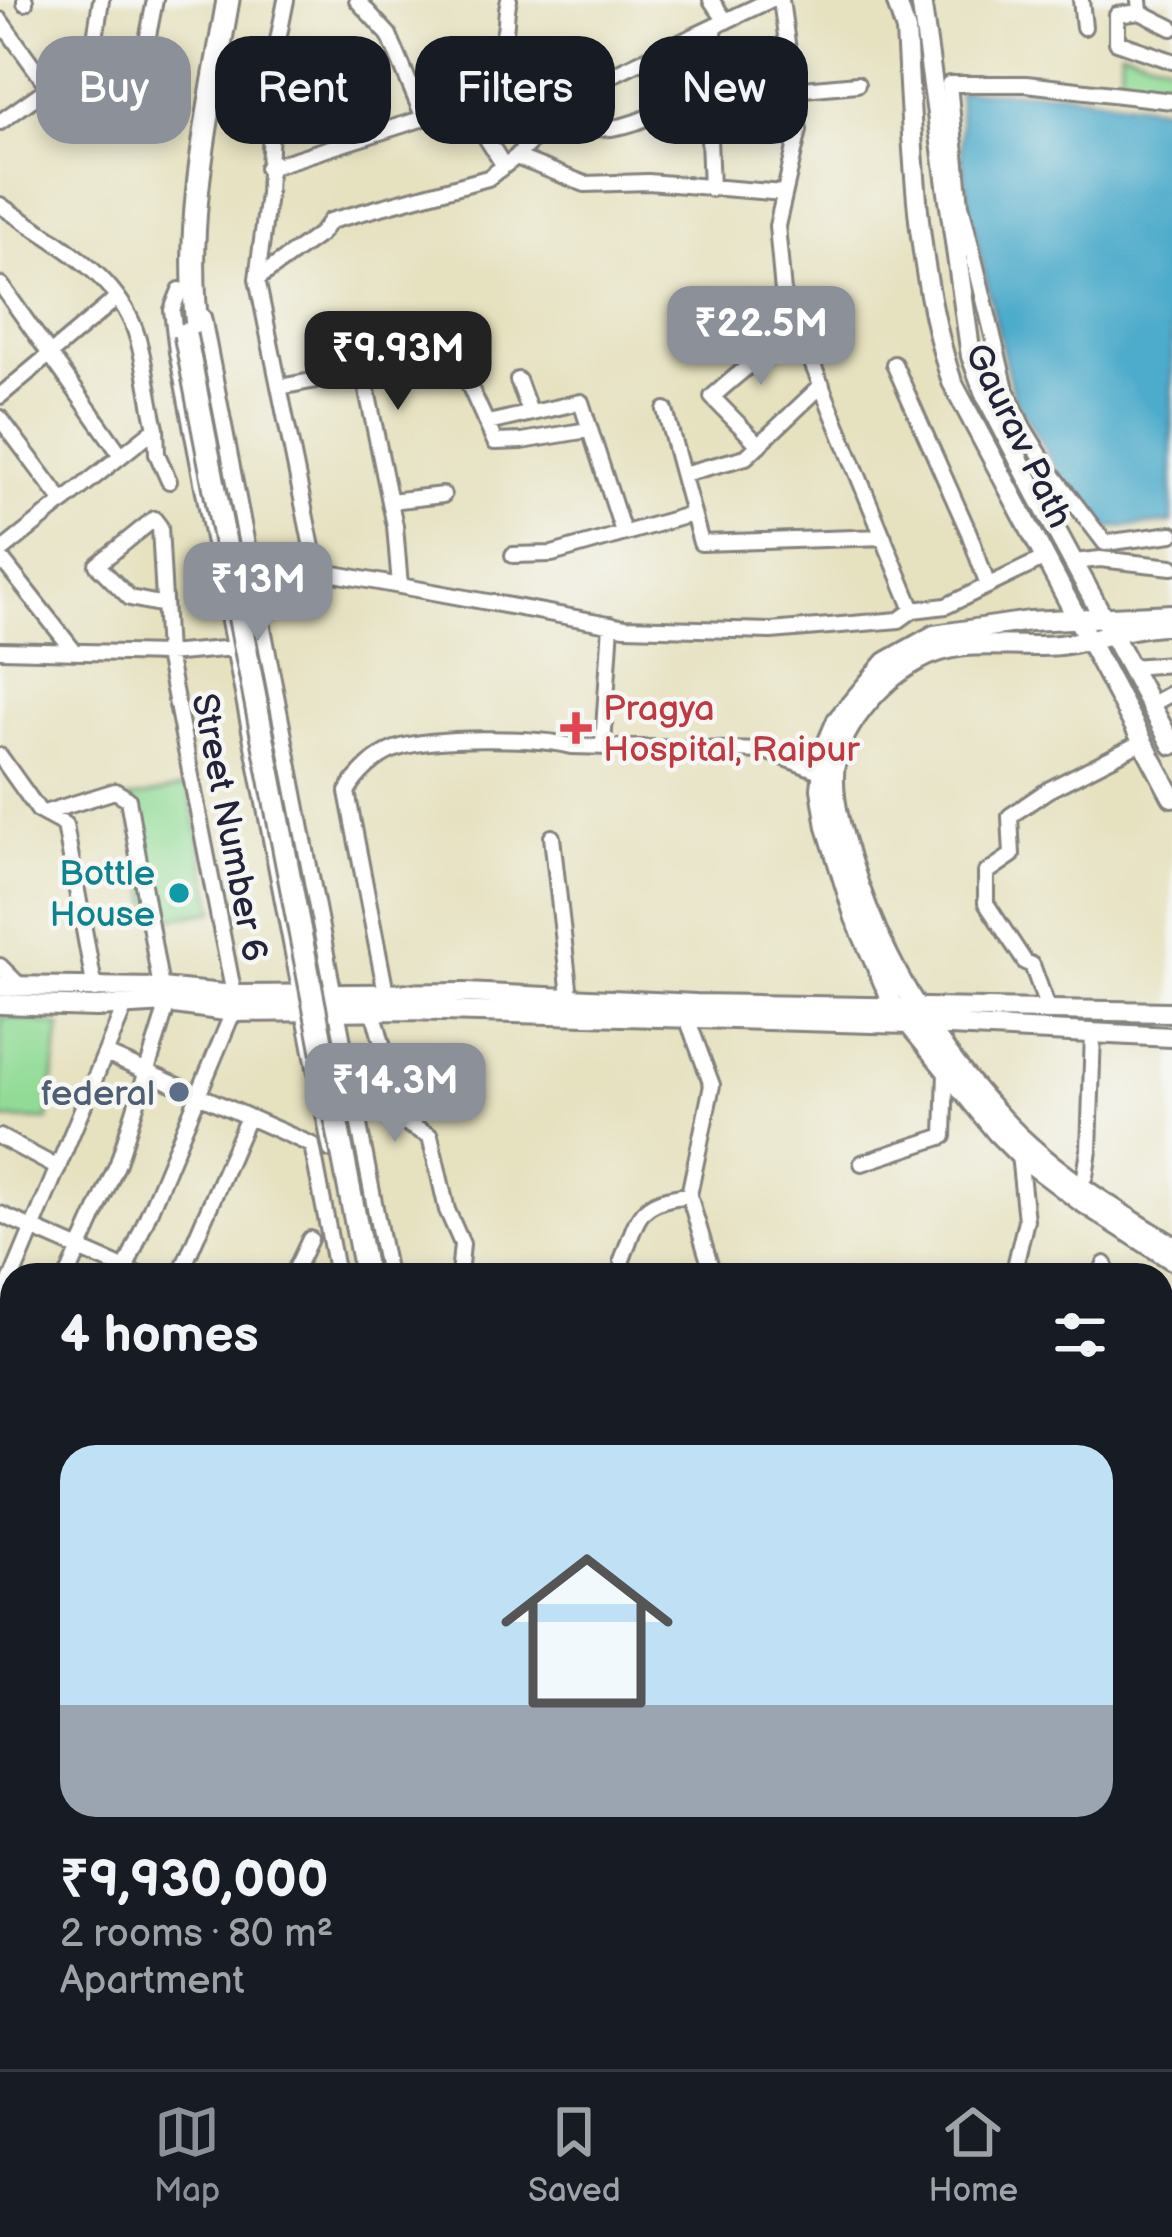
<!DOCTYPE html>
<meta charset="utf-8">
<style>
body{margin:0;font-family:"Balsamiq Sans",sans-serif;background:#20242c;color:#f1f3f6;height:100vh;display:flex;flex-direction:column;font-size:45px;white-space:nowrap}
*{box-sizing:border-box;margin:0}
p{font-size:39px;color:#9ea1a6}
.icon{flex:none;width:66px;height:66px;fill:none;stroke:currentColor;stroke-width:2;stroke-linecap:round;stroke-linejoin:round}
.map{position:relative;flex:1;overflow:hidden}
.details{position:absolute;left:0px;top:1263px;width:1173px;height:807px;display:flex;flex-direction:column;background:#171b24;border-radius:36px 36px 0 0;box-shadow:0 6px 18px #0003}
.details>*{flex:none}
.guide{position:absolute;left:36px;top:36px;width:1101px;height:108px;display:flex;gap:24px}
.price{position:absolute;translate:-50% -102px;padding:0 27px;border-radius:24px;background:#8c9099;color:#fff;font-size:39px;line-height:78px;filter:drop-shadow(0 3px 6px #0008)}
.price::after{content:'';position:absolute;left:50%;top:72px;width:36px;height:27px;margin-left:-18px;background:inherit;clip-path:polygon(0 0,100% 0,50% 100%)}
.price.on{background:#222;color:#fff}
ul{padding:0;list-style:none}
li{display:grid;align-content:center;gap:24px;height:636px;padding:0 60px}
li span{display:grid;place-items:center;height:372px;border-radius:36px;color:#555}
li>.icon{margin-inline-start:auto}
span .icon{width:216px;height:216px;fill:#fffc;stroke-width:1}
li b{font-size:51px}
h2{display:flex;justify-content:space-between;align-items:center;height:144px;padding:0 60px;font-size:51px}
.pill{padding:0 42px;border-radius:36px;background:#171b24;box-shadow:0 6px 18px #0003;font-size:42px;line-height:108px}
.pill.on{background:#8c9099;color:#fff}
.menu{display:flex;justify-content:space-around;align-items:center;height:168px;border-top:3px solid #363941;background:#171b24;font-size:33px;color:#9ea1a6}
.menu a{display:grid;justify-items:center;gap:6px}
.menu .on{color:#8c9099}
.map>svg:first-child{display:block}
.green{fill:#92db96;stroke:#5a7e68;stroke-width:3}
.water{fill:#4dabcb;stroke:#386683;stroke-width:3}
.lines{fill:none;stroke-linecap:round;stroke-linejoin:round}
.river{stroke:#4dabcb;stroke-width:16}
.minor-casing{stroke:#84827d;stroke-width:20}
.major-casing{stroke:#84827d;stroke-width:24}
.highway-casing{stroke:#84827d;stroke-width:27}
.minor{stroke:#fff;stroke-width:14}
.major{stroke:#fff;stroke-width:18}
.highway{stroke:#fff;stroke-width:21}
.highway-bridge-casing{stroke:#84827d;stroke-width:27;stroke-linecap:butt}
.highway-bridge{stroke:#fff;stroke-width:21}
.health-dot{fill:#e0444e;stroke:#f6f6f2;stroke-width:4.5}
.culture-dot{fill:#0f9aa8;stroke:#f6f6f2;stroke-width:4.5}
.service-dot{fill:#5c6f8a;stroke:#f6f6f2;stroke-width:4.5}
.labels{text-anchor:middle;stroke-width:9;stroke-linejoin:round;paint-order:stroke}
.street-label{font-size:36px;fill:#22223b;stroke:#f6f6f2}
.health-label{font-size:36px;fill:#be3a42;stroke:#f6f6f2;text-anchor:start}
.culture-label{font-size:36px;fill:#0d838f;stroke:#f6f6f2;text-anchor:end}
.service-label{font-size:36px;fill:#4e5e75;stroke:#f6f6f2;text-anchor:end}
</style>
<div class="map">
<svg width="1172" height="2069" viewBox="0 0 1172 2069">
<rect width="100%" height="100%" fill="#f6f6f2"/>
<filter id="ink" filterUnits="userSpaceOnUse"><feTurbulence type="fractalNoise" baseFrequency=".00833" numOctaves="2"/><feDisplacementMap in="SourceGraphic" scale="24" xChannelSelector="R" yChannelSelector="G"/><feConvolveMatrix kernelMatrix="1 2 1 2 8 2 1 2 1" color-interpolation-filters="sRGB"/></filter>
<filter id="wash" filterUnits="userSpaceOnUse"><feTurbulence type="fractalNoise" baseFrequency=".004" numOctaves="4" result="noise"/><feDisplacementMap in="SourceGraphic" scale="48" xChannelSelector="R" yChannelSelector="G"/><feGaussianBlur stdDeviation="2.7" result="paint"/><feColorMatrix in="noise" values="0 0 0 0 0 0 0 0 0 0 0 0 0 0 0 0 0 1.4 0 .05"/><feComposite in="paint" operator="in"/></filter>
<g filter="url(#wash)">
<rect width="100%" height="100%" fill="#e6e1bf"/>
<!-- green -->
<path class="green" d="M1121,50L1172,64V98L1120,86Z
M188,786L215,911L153,921L128,799Z
M2,1016L60,1026L48,1120L0,1119Z"/>
<!-- water -->
<path class="water" d="M959,91L1058,92L1172,109V523L1099,529L1056,469L1013,395L970,212L962,160Z"/>
<g class="lines">
<!-- river -->
<path class="river" d="M0,2008L12,2009"/>
</g>
</g>
<g filter="url(#ink)">
<g class="lines">
<!-- minor casing -->
<g class="minor-casing">
<path id="minor" d="M286,0L274,60L268,194L257,279L315,562L329,573L625,627L771,631L899,620L913,610
M509,0C504,17 509,29 500,44L505,80L545,126
M711,0L726,21
M781,0L799,130L777,226L783,292L913,610L946,606L1043,559
M1081,0L1084,27
M1139,0L1140,12L1172,28
M25,3V0
M1140,12L1117,15V42L1172,61
M0,20L49,88
M145,51L155,0
M439,52L459,95L504,166
M793,90L857,84
M1172,101L1026,84H949L961,205L1006,389L1023,427L1050,471L1105,543L1172,534
M558,112C566,117 575,124 584,126C626,138 675,104 707,82
M0,122L58,81L94,45L101,0
M516,157L585,184L648,182L784,193
M267,168L424,118L389,35L357,0
M711,189L707,88L715,26
M0,205C46,237 103,265 129,316C144,344 148,396 156,428L0,552
M257,279L320,234L330,221L488,178L516,157L580,90L770,0
M1,285L121,455
M180,290L172,310L177,352L331,1150
M203,317L388,1275
M894,364L969,533L988,586
M518,380L530,412
M280,387L363,371L395,526L400,586
M470,387L495,442L522,441L588,430
M0,396L117,298
M665,410L701,543L884,537
M0,418L63,502
M488,423L581,402L623,532
M156,428L157,454L169,481
M759,445L712,397C739,373 767,348 802,336
M683,474L746,457L822,385
M390,501L443,495
M513,555L552,554L692,514
M0,557L74,651
M1074,562L1100,559L1172,567
M0,650L167,654L234,648
M1130,667L1172,664
M1150,705L1172,693
M603,745L611,624
M0,756L39,811L65,825L95,990
M44,813L115,791L128,799L161,988
M552,837L570,996
M0,966L20,986
M386,993L347,792C356,775 377,755 395,749C432,736 535,737 572,746L765,751L828,774
M1048,1009L1032,965L1025,962L986,903V873L1012,855L1010,816L1048,790L1142,742
M373,1010L403,1122L430,1136L447,1210L462,1244L459,1275
M688,1021L712,1085L689,1195L713,1275
M106,1054L312,1145L337,1275
M0,1137L58,1168
M862,1163L944,1136L946,1071
M1085,1176L1089,1150L1093,1033
M0,1214L139,1275
M622,1260C639,1215 637,1201 689,1195
M13,1275L125,1006
M68,1275L118,1163L168,1003
M123,1275L233,1012L234,995L167,654L160,527L154,519L97,565L130,598L164,605
M180,1275L248,1117
M293,1275L310,1239
M1013,1275L1026,1220L1019,1155
M1100,1275L1105,1264
M0,1306L12,1277
M1161,1384L1172,1390
M1161,1431L1172,1427
M0,1447L12,1417
M0,1453L12,1458
M1161,1477L1172,1485
M0,1497L12,1479
M1161,1542L1172,1550
M0,1579L12,1561
M1161,1605L1172,1612
M1161,1636L1172,1647
M0,1735L12,1740
M0,1831L12,1796
M1161,1867L1172,1862
M1161,1934L1172,1928
M1161,1964L1172,1969
M77,2058L99,2069
M172,2058L174,2069
M373,2058L376,2069
M564,2058L567,2069
M712,2058L713,2069
M801,2058L807,2069
M868,2058L873,2069
M951,2058L958,2069
M1039,2058L1053,2069
M1080,2058L1092,2069
M46,2069L49,2058
M220,2069L283,2058
M470,2069L488,2068
M922,2069L937,2058
M1137,2069L1172,2064"/>
</g>
<!-- major casing -->
<g class="major-casing">
<path id="major" d="M896,0L906,31C913,150 915,268 952,382L1172,797
M921,0L971,356L985,394L1035,491L1172,745
M1172,614L1029,621L934,635L886,662L837,720L825,748L821,789L827,827L855,918L894,1006L997,1133L1019,1155L1080,1201L1172,1260
M1166,625C1129,626 1096,641 1059,645C1008,650 964,635 917,661C880,681 835,732 834,775C833,805 843,836 852,864C882,961 934,1047 1004,1121C1051,1171 1113,1209 1172,1245
M0,986L161,988L234,995L465,993L696,1004L1172,1012
M0,1004L96,1007L168,1003L233,1012L407,1010L909,1024L1172,1037"/>
</g>
<!-- highway casing -->
<g class="highway-casing">
<path id="highway" d="M198,334C183,222 209,111 228,0
M512,2058L515,2069"/>
</g>
<!-- minor -->
<use href="#minor" class="minor"/>
<!-- major -->
<use href="#major" class="major"/>
<!-- highway -->
<use href="#highway" class="highway"/>
<!-- highway-bridge casing -->
<g class="highway-bridge-casing">
<path id="highway-bridge" d="M185,334L366,1275"/>
</g>
<!-- highway-bridge -->
<use href="#highway-bridge" class="highway-bridge"/>
</g>
</g>
<!-- markers -->
<path class="health-dot" d="M570 710h12v12h12v12h-12v12h-12v-12h-12v-12h12z"/>
<circle class="culture-dot" cx="179" cy="893" r="12"/>
<circle class="service-dot" cx="179" cy="1092" r="12"/>
<g class="labels">
<!-- street labels -->
<g class="street-label">
<text transform="translate(1020 435) rotate(64)" y="13">Gaurav Path</text>
<text transform="translate(231 827) rotate(79)" y="13">Street Number 6</text>
</g>
<!-- health labels -->
<g class="health-label">
<text x="603" y="720">Pragya<tspan x="603" dy="41">Hospital, Raipur</tspan></text>
</g>
<!-- culture labels -->
<g class="culture-label">
<text x="155" y="885">Bottle<tspan x="155" dy="41">House</tspan></text>
</g>
<!-- service labels -->
<g class="service-label">
<text x="155" y="1105">federal</text>
</g>
</g>
</svg>
<b class="price" style="left:761px;top:388px">₹22.5M</b>
<b class="price on" style="left:398px;top:413px">₹9.93M</b>
<b class="price" style="left:258px;top:644px">₹13M</b>
<b class="price" style="left:395px;top:1145px">₹14.3M</b>
<div class="guide">
<a class="pill on">Buy</a>
<a class="pill">Rent</a>
<a class="pill">Filters</a>
<a class="pill">New</a>
</div>
<section class="details">
<h2>4 homes<svg class="icon" aria-label="filters" viewBox="0 0 24 24"><path d="M4 7h16M4 17h16"/><circle cx="9" cy="7" r="2"/><circle cx="15" cy="17" r="2"/></svg></h2>
<ul>
<li><span style="background:linear-gradient(#bfe0f5 70%,#9aa5b1 0)"><svg class="icon" aria-label="home" viewBox="0 0 24 24"><path d="M3 11l9-7 9 7M6 9v11h12V9"/></svg></span><div><b>₹9,930,000</b><p>2 rooms · 80 m²</p><p>Apartment</p></div></li>
</ul>
</section>
</div>
<nav class="menu">
<a class="on"><svg class="icon" aria-label="map" viewBox="0 0 24 24"><path d="M3 6l6-2 6 2 6-2v14l-6 2-6-2-6 2zM9 4v14M15 6v14"/></svg>Map</a>
<a><svg class="icon" aria-label="saved" viewBox="0 0 24 24"><path d="M7 4h10v16l-5-4-5 4z"/></svg>Saved</a>
<a><svg class="icon" aria-label="home" viewBox="0 0 24 24"><path d="M3 11l9-7 9 7M6 9v11h12V9"/></svg>Home</a>
</nav>
